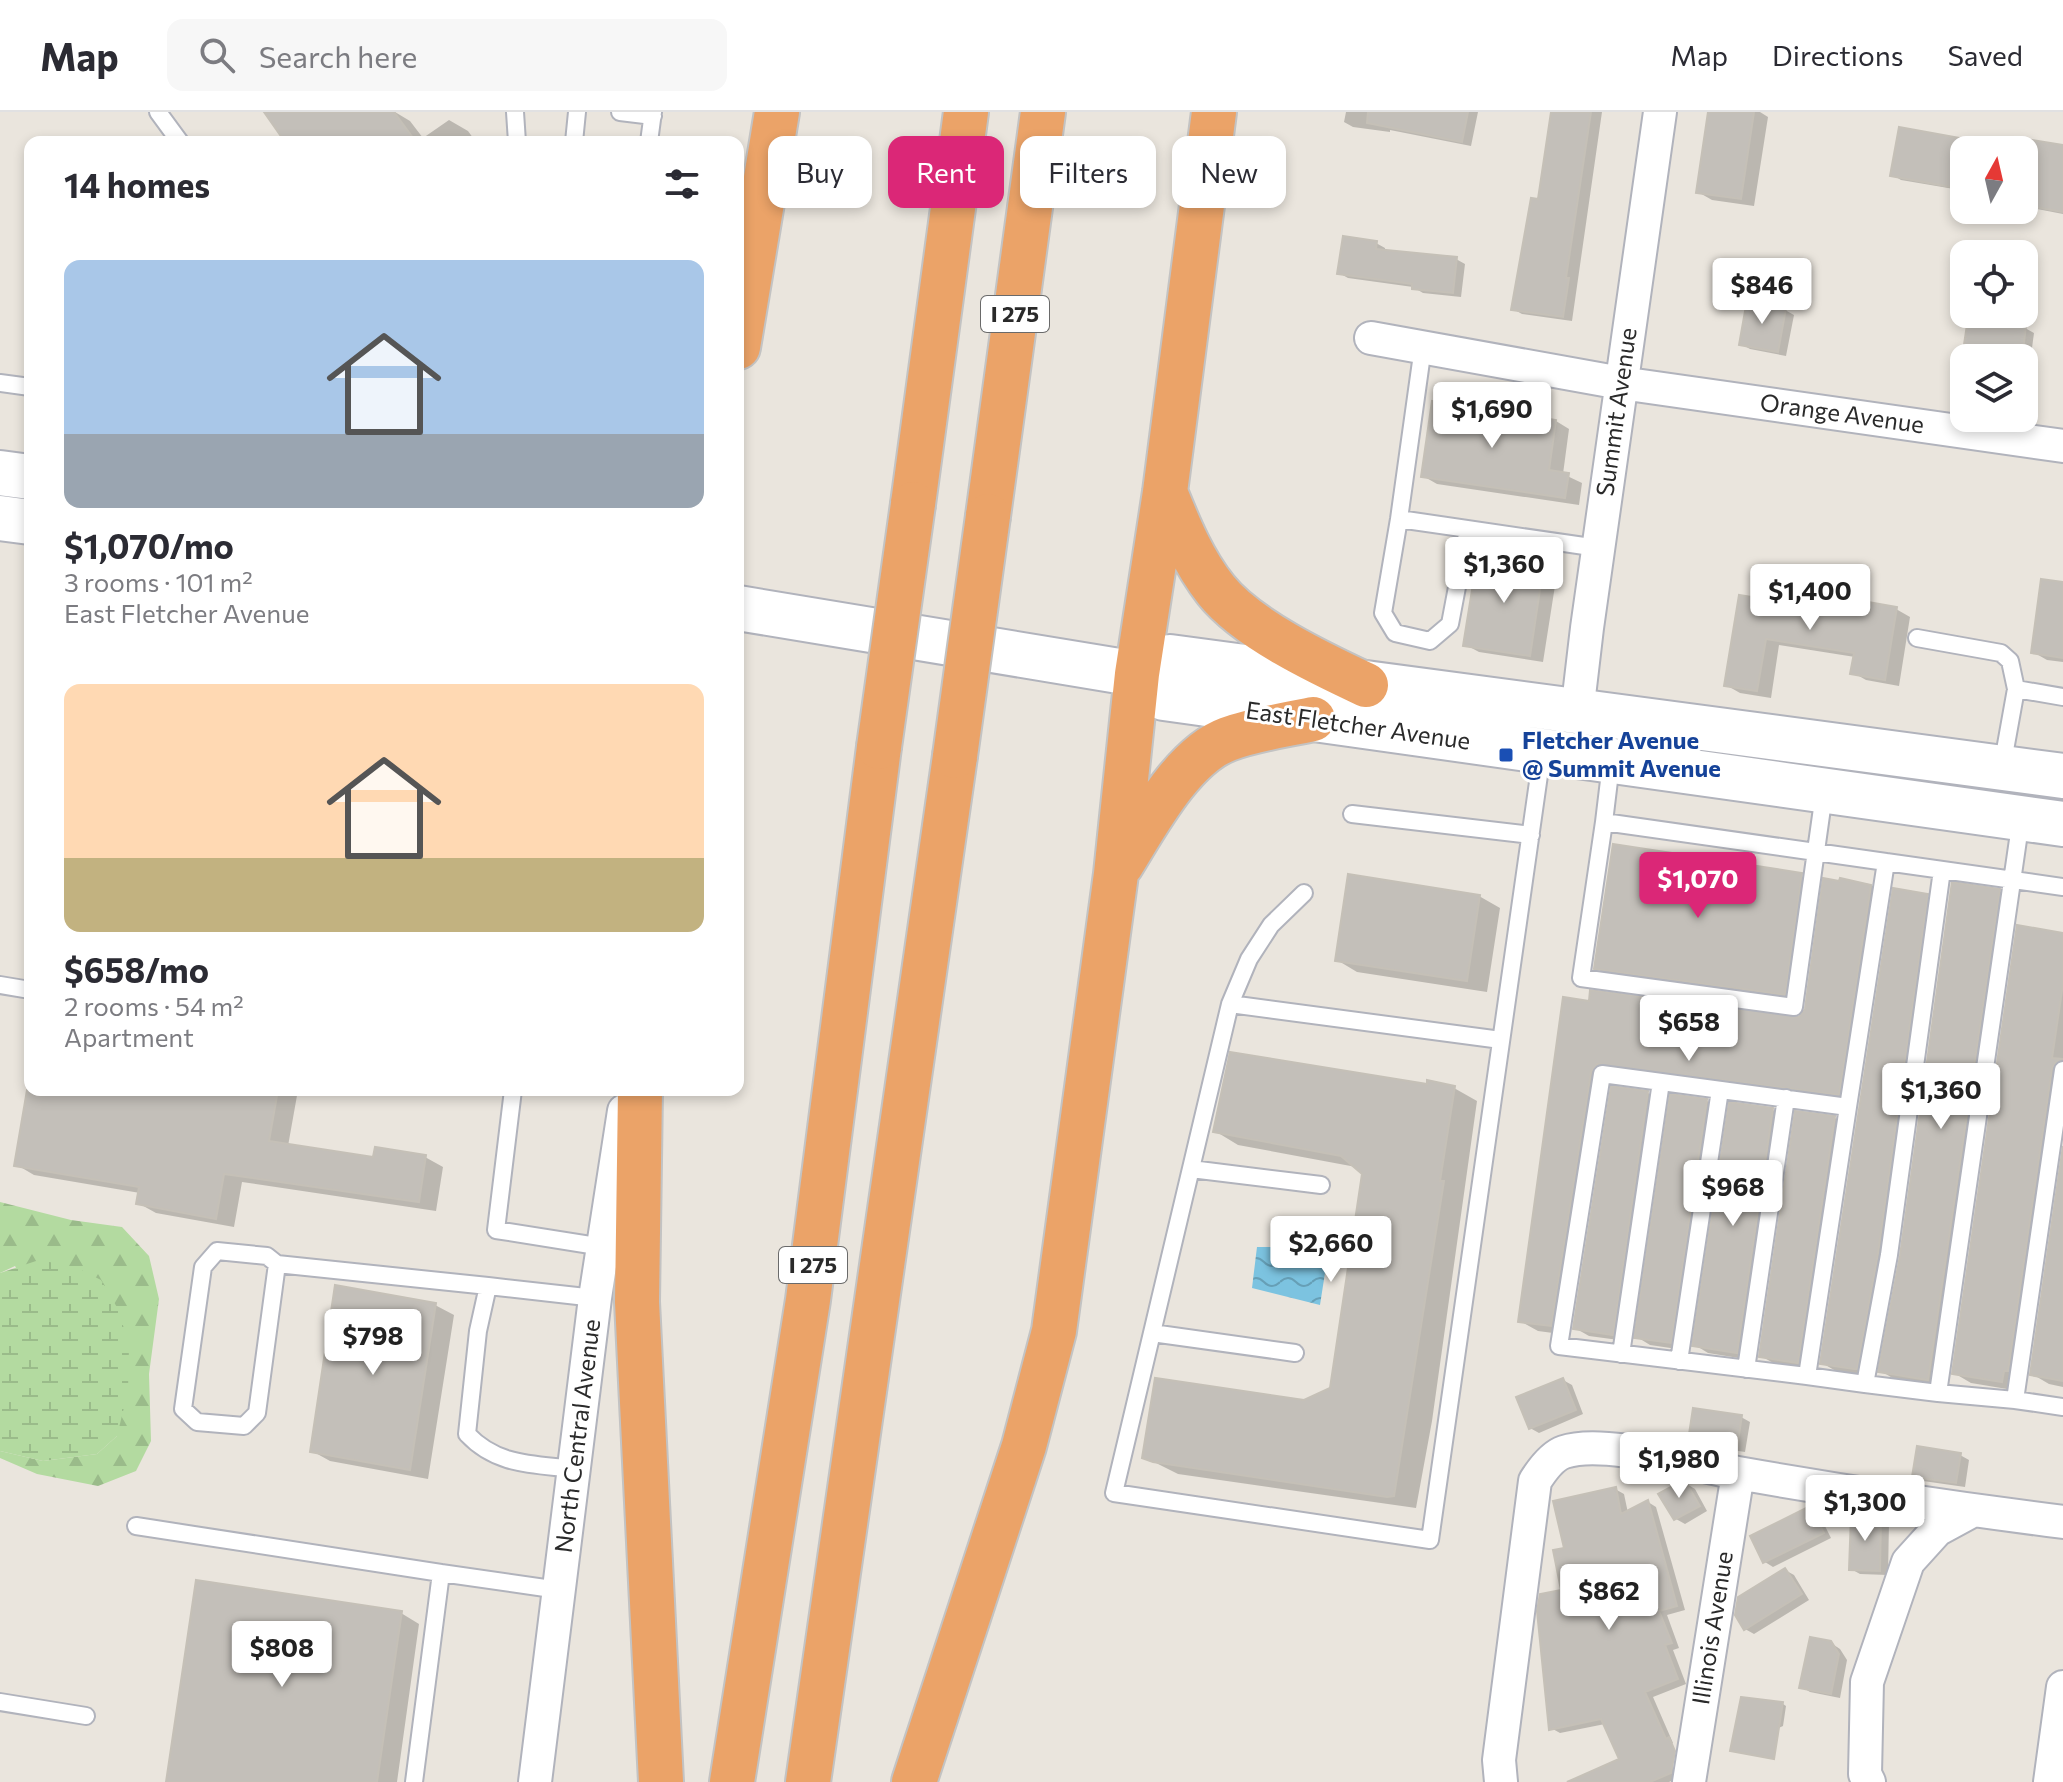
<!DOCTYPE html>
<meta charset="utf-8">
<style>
body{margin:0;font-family:Commissioner,sans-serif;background:#f7f7f7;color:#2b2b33;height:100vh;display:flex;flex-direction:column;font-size:30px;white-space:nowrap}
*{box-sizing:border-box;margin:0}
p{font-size:26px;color:#7c7c81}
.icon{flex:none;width:44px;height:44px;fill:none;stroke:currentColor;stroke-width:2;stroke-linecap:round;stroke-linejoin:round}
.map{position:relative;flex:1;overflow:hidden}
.sheet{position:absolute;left:24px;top:24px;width:720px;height:960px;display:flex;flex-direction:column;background:#fff;border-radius:16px;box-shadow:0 4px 12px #0003}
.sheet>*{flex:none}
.hud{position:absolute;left:768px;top:24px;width:760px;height:72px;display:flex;gap:16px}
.needle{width:52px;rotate:8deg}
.tools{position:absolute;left:1950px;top:24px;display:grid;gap:16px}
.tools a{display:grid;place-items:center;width:88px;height:88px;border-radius:16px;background:#fff;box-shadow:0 4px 12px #0003;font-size:40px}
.price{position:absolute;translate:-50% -68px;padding:0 18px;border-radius:8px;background:#fff;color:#222;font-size:26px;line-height:52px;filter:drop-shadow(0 2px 4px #0008)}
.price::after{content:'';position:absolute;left:50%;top:48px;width:24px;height:18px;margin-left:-12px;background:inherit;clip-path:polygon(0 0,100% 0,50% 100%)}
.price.active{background:#db2777;color:#fff}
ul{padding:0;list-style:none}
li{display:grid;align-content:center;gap:16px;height:424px;padding:0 40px}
li span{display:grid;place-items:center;height:248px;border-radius:16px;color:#555}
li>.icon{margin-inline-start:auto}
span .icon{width:144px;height:144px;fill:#fffc;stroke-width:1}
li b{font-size:34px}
h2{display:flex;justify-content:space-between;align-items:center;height:96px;padding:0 40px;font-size:34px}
.chip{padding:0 28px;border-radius:16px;background:#fff;box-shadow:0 4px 12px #0003;font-size:28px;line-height:72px}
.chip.active{background:#db2777;color:#fff}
header{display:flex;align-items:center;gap:48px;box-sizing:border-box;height:112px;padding:0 40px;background:#fff;border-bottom:2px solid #e1e1e2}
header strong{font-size:38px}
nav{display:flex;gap:44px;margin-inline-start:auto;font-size:28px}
.search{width:560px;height:72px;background:#f7f7f7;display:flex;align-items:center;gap:20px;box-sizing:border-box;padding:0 28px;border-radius:16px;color:#7c7c81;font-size:30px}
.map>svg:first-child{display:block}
.forest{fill:url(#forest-firs)}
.wetland{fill:url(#wetland-marsh)}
.water{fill:url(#water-waves)}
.shadow{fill:#0003}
.building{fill:#c3bfb9;stroke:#c5c0b7;stroke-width:2}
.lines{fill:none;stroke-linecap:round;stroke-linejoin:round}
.lane-casing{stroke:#b1b3bc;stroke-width:20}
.street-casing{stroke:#b1b3bc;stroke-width:36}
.secondary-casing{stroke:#b1b3bc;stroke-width:48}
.highway-casing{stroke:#c3c3c3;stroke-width:48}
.lane{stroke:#fff;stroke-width:16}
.street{stroke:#fff;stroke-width:32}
.secondary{stroke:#fff;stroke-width:44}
.highway{stroke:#eba368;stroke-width:44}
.highway-bridge-casing{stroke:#c3c3c3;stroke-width:48;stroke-linecap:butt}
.highway-bridge{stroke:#eba368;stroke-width:44}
.transit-dot{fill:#1a4fb4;stroke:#fff;stroke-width:3}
.labels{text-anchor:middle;stroke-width:6;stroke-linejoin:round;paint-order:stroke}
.shield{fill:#fff;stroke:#6a6a6a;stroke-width:2}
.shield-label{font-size:22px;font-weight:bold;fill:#2a2a2a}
.street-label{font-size:24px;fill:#2a2a2a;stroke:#fff}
.transit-label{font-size:24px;font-weight:bold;fill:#164399;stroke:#fff;text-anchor:start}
</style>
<header>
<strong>Map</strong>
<div class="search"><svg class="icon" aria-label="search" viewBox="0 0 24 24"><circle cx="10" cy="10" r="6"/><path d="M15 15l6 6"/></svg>Search here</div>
<nav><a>Map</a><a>Directions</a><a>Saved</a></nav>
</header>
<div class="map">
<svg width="2063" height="1670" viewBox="0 0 2063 1670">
<defs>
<pattern id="forest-firs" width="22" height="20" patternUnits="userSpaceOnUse" patternTransform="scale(2)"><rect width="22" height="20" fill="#b3daa0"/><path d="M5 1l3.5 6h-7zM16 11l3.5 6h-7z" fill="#9abb8a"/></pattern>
<pattern id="wetland-marsh" width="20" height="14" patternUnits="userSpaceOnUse" patternTransform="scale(2)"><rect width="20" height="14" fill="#b3daa0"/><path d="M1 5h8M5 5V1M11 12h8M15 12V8" fill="none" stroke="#9abb8a"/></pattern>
<pattern id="water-waves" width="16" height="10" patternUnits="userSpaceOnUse" patternTransform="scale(2)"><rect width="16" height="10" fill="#7cc3e0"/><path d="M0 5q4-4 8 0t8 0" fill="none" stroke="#669fb6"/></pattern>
</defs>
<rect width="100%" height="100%" fill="#eae5dd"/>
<!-- forest -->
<path class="forest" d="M0,1090L71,1108L122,1115L149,1144L159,1187L149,1262L151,1329L136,1359L98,1374L37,1362L0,1346V1339L43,1349L97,1342L117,1324L15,1154L0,1161Z"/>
<!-- wetland -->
<path class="wetland" d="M39,1148L75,1155L101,1168L118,1197L129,1233L128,1279L117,1324L97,1342L43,1349L0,1339V1161Z"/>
<!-- water -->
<path class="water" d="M1257,1135H1329L1320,1193L1252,1176Z"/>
<!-- shadow -->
<path class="shadow" d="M266,0H395L410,9L423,26L449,8L468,19L476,30H288Z
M1346,0H1478L1471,34L1390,18V20L1353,15L1344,10Z
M1554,0H1602L1572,209L1522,202L1513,197L1540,89Z
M1710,0H1760L1768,5L1754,94L1712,88L1698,80Z
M1960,28L1968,33L1967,38H1964L1960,78L1901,68L1893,63Z
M2063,35V102L2032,96L2024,92V84Z
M1376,131L1385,136V140L1456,147L1465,152L1461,185L1423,181L1413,175L1348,166L1339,161Z
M1785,198L1794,203L1786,244L1750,237L1741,232Z
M2025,216L2034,221L2028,266L2024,265V246H1964Z
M1556,309L1569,317L1563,362L1582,371L1579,393L1437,372L1423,364Z
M1543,453L1557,461L1543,550L1479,540L1466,533Z
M2063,472V550L2047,548L2033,540Z
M1783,492L1896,497L1910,505L1899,574L1866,568L1852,560L1855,545L1779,533L1771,586L1740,581L1726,573Z
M1799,763L1818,773L1803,892L1614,866L1596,856Z
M1842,768L1869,772L1887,783L1856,991L1608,970L1568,1223L1538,1219L1520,1209L1565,887L1798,908L1807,897Z
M1999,779L2018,790L1947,1277L1899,1270L1881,1259Z
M1479,784L1500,796L1487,880L1357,860L1337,848Z
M1927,784L1945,794L1896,1152L1875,1266L1841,1262L1822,1251Z
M2063,823V1007L2019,1279L1971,1271L1954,1261Z
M30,969V978H298L288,1034L375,1047L425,1045L443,1055L436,1099L242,1070L234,1115L156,1101L138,1091L140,1081L34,1063L17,1053Z
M1454,976L1477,989L1432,1309L1416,1396L1178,1362L1144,1345L1305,1290L1331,1277L1364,1062L1356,1055L1238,1033L1215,1019Z
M1613,977L1648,981L1662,989L1626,1229L1589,1224L1575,1216Z
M1672,984L1707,989L1721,997L1684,1238L1650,1233L1637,1225Z
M1731,992L1773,998L1786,1006L1751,1248L1708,1241L1695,1233Z
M1797,1001L1835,1006L1848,1014L1811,1258L1775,1252L1761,1244Z
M2063,1048V1275L2049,1272L2032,1262Z
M435,1193L454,1203L428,1367L330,1349L312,1339Z
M1563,1268L1572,1273L1583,1302L1539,1321L1530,1316Z
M1741,1305L1750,1310L1745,1340L1699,1333L1690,1328Z
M1960,1343L1969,1348L1965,1375L1923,1369L1914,1364Z
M1685,1371L1695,1377L1707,1399L1685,1412L1676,1407Z
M1615,1377L1624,1382L1628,1401L1648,1390L1656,1395L1685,1498L1667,1503L1679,1536L1673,1538L1686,1572L1653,1585L1673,1631L1620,1622L1680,1661V1665L1669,1670H1614L1621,1648L1605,1612L1560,1621L1551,1616L1566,1438Z
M1810,1397L1819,1402L1831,1426L1773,1455L1765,1450Z
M1881,1406L1889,1411L1888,1463L1860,1462L1851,1457Z
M1785,1458L1794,1463L1809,1488L1754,1522L1745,1517Z
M401,1501L419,1512L397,1670H168Z
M1831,1531L1840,1537L1847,1548L1840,1586L1810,1580L1802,1575Z
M1783,1592L1786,1594L1783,1614L1736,1635Z"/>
<!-- building -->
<path class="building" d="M264,0H394L416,30H285Z
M1368,0H1468L1462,30L1367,11Z
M1551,0H1591L1566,166H1569L1563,205L1511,198L1531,86L1538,87Z
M1708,0H1754L1741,87L1696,81Z
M1899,15L1960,26L1951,75L1890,64Z
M2032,28L2063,33V100L2024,93V72Z
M1343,124L1377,129L1376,137L1457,145L1453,181L1412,177V172L1337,162Z
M1747,188L1786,196L1778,240L1739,233Z
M1968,206L2026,214L2022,246H1962Z
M1432,289L1556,308L1549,358L1569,361L1565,386L1421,365Z
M1478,441L1544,451L1530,544L1463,534Z
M2041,467L2063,470V546L2031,541Z
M1783,475L1897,495L1885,568L1850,562L1854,541L1766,527L1757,579L1724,574L1739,483L1781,490Z
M1613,732L1802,761L1785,883L1594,857Z
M1348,762L1480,783L1467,869L1335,849Z
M1823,766L1839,769L1840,766L1871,773L1839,983L1597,952L1591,960L1551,1214L1518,1210L1563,885L1589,889L1590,878L1799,905L1805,897Z
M1952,770L2000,777L1928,1268L1878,1260L1900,1144Z
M1893,776L1928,782L1878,1141L1857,1257H1854L1820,1252Z
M2017,813L2063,821V872L2052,946L2063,947L2055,951L2052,956L2008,1259H2004L2002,1270L1952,1262Z
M1230,940L1427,972V968L1455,974L1440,1069H1444L1394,1384L1387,1385L1153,1350L1142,1346L1155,1266L1304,1288L1330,1276L1362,1062L1341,1044L1213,1020Z
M1611,974L1648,979L1613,1223L1573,1217Z
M27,978H278L269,1029L373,1045L375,1035L426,1043L419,1090L224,1062L216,1107L136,1092L139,1075L14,1054Z
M1670,982L1707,987L1671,1231L1634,1226Z
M1729,990L1773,996L1737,1241L1692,1234Z
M1795,999L1835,1004L1798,1251L1759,1245Z
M2063,1034V1269L2030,1263Z
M335,1173L436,1191L410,1358L310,1340Z
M1563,1266L1576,1298L1529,1317L1516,1285Z
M1693,1296L1742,1303L1737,1336L1688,1329Z
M1917,1334L1961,1341L1956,1371L1912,1365Z
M1682,1369L1686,1370L1700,1394L1674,1408L1658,1382Z
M1616,1375L1621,1402L1648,1388L1677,1494L1659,1499L1672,1531L1665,1533L1678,1567L1645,1580L1666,1627L1669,1625L1675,1639L1671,1661L1650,1670H1567L1619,1647L1601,1607L1549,1618L1537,1499L1540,1482L1561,1478L1553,1438L1564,1436L1553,1389Z
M1810,1394L1824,1421L1763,1451L1750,1424Z
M1851,1403L1881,1404L1880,1459L1849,1458Z
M1785,1456L1802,1482L1744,1518L1735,1503L1738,1485Z
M196,1468L402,1499L377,1670H166Z
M1810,1525L1831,1529L1839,1542L1831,1582L1799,1576Z
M1741,1585L1783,1590L1774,1647L1730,1639Z"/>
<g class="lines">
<!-- lane casing -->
<g class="lane-casing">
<path id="lane" d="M158,0L180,30
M515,0L517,30
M620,0L653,4
M574,30L577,0
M649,30L653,0
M1423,235L1399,407L1383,501L1395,521L1430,529L1450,512L1468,417
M0,271L30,275
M1399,407L1598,436
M1917,526L2001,541L2010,549L2016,577
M2002,655L2016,577L2063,585
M1824,682C1814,753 1804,824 1794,895L1581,866L1604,710L1886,750
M1352,702L1531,723
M2021,707L1938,1281L2015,1288L2063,958
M1604,710L1611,652
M1304,781L1271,813L1249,847L1230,892L1114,1381L1430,1428L1542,642
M0,873L30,878
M1230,892L1501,928
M513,978L496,1118L603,1135
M1848,995L1886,750L2063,775
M1191,1057L1321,1073
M277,1152L267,1144L217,1139L203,1155L183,1297L197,1310L244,1314L257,1301L277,1152L488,1174
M1152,1221L1295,1241
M1621,1242L1661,970
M1679,1249L1720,978
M1746,1257L1786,986
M1807,1264L1559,1234L1602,962L1848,995L1807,1264L1865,1272L1889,1143L1942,758
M1865,1272L1938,1281
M2015,1288L2063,1295
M574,1357C533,1352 497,1354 467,1322L478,1219L488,1174L595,1186
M136,1414L441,1461
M0,1590L86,1604
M414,1670L441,1461L559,1478"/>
</g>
<!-- street casing -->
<g class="street-casing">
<path id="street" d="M1371,226L1621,271L2063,334
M1577,601L1587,516L1660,0
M535,1670L595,1186L624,999
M1501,1670L1499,1648L1535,1369C1542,1358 1552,1344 1564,1340C1604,1326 1695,1354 1738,1361C1846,1380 1954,1396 2063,1410
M1689,1670L1738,1361
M1869,1670L1865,1662L1867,1570L1908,1450L1937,1418L1972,1399
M2050,1670L2063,1575"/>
</g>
<!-- secondary casing -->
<g class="secondary-casing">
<path id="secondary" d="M0,361L30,365
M0,406L30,410
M738,496L1137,562L1164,586L2063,712
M1137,562L1170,545L2063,664"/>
</g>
<!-- highway casing -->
<g class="highway-casing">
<path id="highway" d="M738,235L777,0
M1165,380C1179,415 1193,449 1216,478C1247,517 1321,552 1366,573
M913,392L966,0
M988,404L1043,0
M1121,753C1146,713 1182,644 1228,627C1254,617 1286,613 1313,607
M640,978L637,1190L661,1670
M732,1670L808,1188L879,635
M808,1670L955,644
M914,1670L1024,1334L1054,1219L1116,762L1137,562L1165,380L1214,0"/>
</g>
<!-- lane -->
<use href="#lane" class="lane"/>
<!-- street -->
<use href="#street" class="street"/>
<!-- secondary -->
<use href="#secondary" class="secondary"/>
<!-- highway -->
<use href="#highway" class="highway"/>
<!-- highway-bridge casing -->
<g class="highway-bridge-casing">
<path id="highway-bridge" d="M879,635L913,392
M955,644L988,404"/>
</g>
<!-- highway-bridge -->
<use href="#highway-bridge" class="highway-bridge"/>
</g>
<!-- markers -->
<rect class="transit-dot" x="1498" y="635" width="16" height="16" rx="4"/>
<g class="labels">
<!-- shield labels -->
<g class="shield">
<rect x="981" y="184" width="68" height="36" rx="6"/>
<rect x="779" y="1135" width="68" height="36" rx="6"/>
</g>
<g class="shield-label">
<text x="1015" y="210">I 275</text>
<text x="813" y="1161">I 275</text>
</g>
<!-- street labels -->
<g class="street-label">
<text transform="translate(1617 300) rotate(-82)" y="8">Summit Avenue</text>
<text transform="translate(1842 302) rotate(8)" y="8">Orange Avenue</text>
<text transform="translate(1358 614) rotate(8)" y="8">East Fletcher Avenue</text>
<text transform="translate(578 1324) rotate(-83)" y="8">North Central Avenue</text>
<text transform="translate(1713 1516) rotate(-81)" y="8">Illinois Avenue</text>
</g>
<!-- transit labels -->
<g class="transit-label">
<text x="1522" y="637">Fletcher Avenue<tspan x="1522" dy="28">@ Summit Avenue</tspan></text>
</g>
</g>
</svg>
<div class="tools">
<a><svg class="needle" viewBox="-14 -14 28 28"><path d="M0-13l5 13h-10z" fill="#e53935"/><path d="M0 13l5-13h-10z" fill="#7c7c81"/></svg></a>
<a><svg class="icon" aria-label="locate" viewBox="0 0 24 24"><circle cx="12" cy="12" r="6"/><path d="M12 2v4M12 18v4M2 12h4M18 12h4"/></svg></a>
<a><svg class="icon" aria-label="layers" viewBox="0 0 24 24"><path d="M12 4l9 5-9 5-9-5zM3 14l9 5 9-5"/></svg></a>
</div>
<b class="price" style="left:1762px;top:214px">$846</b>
<b class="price" style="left:1492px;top:338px">$1,690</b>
<b class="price" style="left:1504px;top:493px">$1,360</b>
<b class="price" style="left:1810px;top:520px">$1,400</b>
<b class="price active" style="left:1698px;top:808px">$1,070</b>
<b class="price" style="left:1689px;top:951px">$658</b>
<b class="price" style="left:1941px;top:1019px">$1,360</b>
<b class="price" style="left:1733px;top:1116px">$968</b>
<b class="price" style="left:1331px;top:1172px">$2,660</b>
<b class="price" style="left:373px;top:1265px">$798</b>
<b class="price" style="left:1679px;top:1388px">$1,980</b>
<b class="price" style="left:1865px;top:1431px">$1,300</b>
<b class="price" style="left:1609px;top:1520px">$862</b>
<b class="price" style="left:282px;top:1577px">$808</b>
<div class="hud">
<a class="chip">Buy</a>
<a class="chip active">Rent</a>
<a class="chip">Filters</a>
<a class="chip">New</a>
</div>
<section class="sheet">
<h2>14 homes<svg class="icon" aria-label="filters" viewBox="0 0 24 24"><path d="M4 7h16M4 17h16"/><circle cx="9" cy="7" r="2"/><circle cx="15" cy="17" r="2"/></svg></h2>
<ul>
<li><span style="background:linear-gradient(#a9c7e8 70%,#9aa5b1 0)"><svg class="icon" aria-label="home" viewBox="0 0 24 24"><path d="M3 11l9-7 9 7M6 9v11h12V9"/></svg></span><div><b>$1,070/mo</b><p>3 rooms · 101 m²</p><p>East Fletcher Avenue</p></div></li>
<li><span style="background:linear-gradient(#ffd9b3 70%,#c2b280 0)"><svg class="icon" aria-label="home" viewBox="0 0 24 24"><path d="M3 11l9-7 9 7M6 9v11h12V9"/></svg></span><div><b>$658/mo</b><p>2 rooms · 54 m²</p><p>Apartment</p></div></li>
</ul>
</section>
</div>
